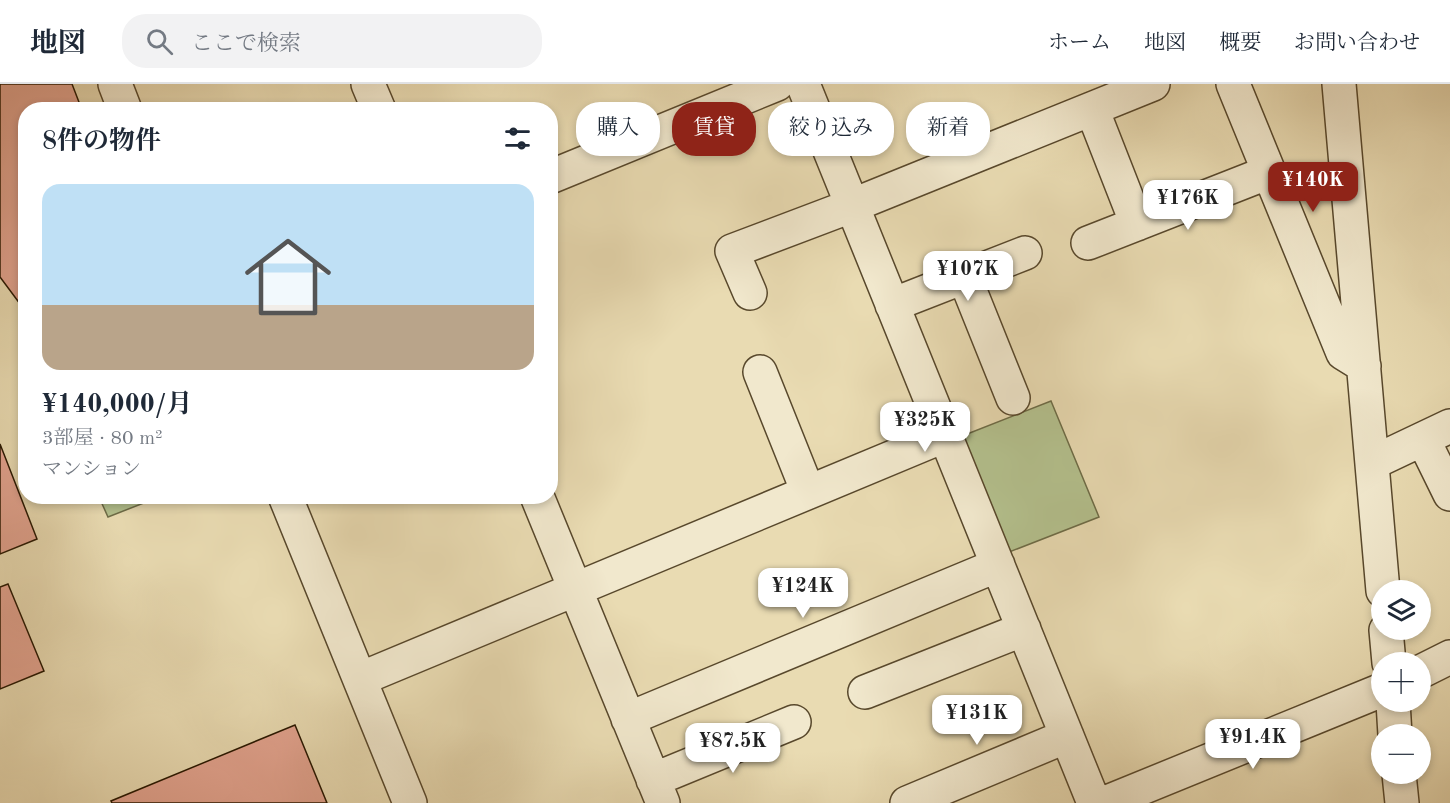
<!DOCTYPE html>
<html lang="ja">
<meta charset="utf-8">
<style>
body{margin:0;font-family:"Old Standard TT","Noto Serif JP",serif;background:#f2f2f3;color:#1f2937;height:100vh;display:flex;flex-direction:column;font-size:22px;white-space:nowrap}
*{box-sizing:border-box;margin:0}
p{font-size:20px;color:#747a83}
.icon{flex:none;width:33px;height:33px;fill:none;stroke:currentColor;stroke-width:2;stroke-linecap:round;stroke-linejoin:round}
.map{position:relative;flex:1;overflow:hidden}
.details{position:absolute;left:18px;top:18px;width:540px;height:402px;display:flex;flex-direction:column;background:#fff;border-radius:24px;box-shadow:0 3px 9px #0003}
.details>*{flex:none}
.top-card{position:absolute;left:576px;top:18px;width:570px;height:54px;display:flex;gap:12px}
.controls{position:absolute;left:1371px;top:496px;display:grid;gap:12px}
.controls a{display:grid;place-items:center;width:60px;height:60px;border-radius:50%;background:#fff;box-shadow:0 3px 9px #0003;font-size:30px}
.price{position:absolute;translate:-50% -51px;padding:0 14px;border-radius:12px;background:#fff;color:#222;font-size:20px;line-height:39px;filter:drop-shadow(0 2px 3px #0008)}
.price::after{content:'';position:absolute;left:50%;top:36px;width:18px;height:14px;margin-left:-9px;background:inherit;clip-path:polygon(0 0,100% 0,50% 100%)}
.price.selected{background:#8f2418;color:#fff}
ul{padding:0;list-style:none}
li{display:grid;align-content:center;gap:12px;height:318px;padding:0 24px}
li+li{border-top:2px solid #e0e1e3}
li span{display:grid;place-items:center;height:186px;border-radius:18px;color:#555}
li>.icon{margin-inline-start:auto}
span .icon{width:108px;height:108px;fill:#fffc;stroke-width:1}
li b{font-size:26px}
h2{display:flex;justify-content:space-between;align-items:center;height:72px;padding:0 24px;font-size:26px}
.chip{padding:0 21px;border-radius:24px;background:#fff;box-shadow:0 3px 9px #0003;font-size:21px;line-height:54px}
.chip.selected{background:#8f2418;color:#fff}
header{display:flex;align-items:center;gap:36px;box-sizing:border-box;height:84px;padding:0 30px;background:#fff;border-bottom:2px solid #e0e1e3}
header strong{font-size:28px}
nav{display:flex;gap:33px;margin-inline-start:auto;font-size:21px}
.search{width:420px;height:54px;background:#f2f2f3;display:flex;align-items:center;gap:15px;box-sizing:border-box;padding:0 21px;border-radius:24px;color:#747a83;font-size:22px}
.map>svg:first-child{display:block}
.green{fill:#b4c18e;stroke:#6e6c47;stroke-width:1.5}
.building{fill:#e2a38f;stroke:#281700;stroke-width:1.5}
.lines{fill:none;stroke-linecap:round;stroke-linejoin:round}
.minor-casing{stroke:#58482c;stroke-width:36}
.minor{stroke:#f1e8cd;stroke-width:33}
</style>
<header>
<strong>地図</strong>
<div class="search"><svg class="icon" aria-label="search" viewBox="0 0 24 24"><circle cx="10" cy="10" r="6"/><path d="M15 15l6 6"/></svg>ここで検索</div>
<nav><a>ホーム</a><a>地図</a><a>概要</a><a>お問い合わせ</a></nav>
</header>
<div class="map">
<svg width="1450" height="719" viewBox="0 0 1450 719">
<rect width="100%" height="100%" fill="#e9dbb2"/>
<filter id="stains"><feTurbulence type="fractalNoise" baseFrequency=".00333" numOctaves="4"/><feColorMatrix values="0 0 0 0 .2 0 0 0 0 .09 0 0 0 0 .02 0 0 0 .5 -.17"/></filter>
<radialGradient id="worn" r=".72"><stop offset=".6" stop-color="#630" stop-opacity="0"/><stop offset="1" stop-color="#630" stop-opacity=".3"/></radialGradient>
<!-- green -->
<path class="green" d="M1051,317L1099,433L1004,470L957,354Z
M99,413H159L108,433Z"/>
<!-- building -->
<path class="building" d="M0,0H72L82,26H26V228L0,193Z
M0,360L37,455L0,470Z
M8,500L44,587L0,605V503Z
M295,641L327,719H112L111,717Z"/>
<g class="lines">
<!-- minor casing -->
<g class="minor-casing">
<path id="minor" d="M115,0L125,26
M368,0L379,26
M803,0L1094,719
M1233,0L1343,269L1364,282
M1339,0L1383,507
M1092,25L1137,140
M550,93L777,0
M1088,159L1269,88
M964,192L1013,314
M750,209L732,167L851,122L1153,0
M892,221L1025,169
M760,288L808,408
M1423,355L1450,410
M1372,379L1450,342
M285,412L410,719
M537,412L663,719
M1386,546L1389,579
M1420,588L1450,573
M360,595L946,351
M865,608L1024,545
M1393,618L1395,651
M628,635L998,481
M1399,690L1402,719
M653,696L794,638
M907,719L1067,652
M1105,719L1382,606"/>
</g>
<!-- minor -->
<use href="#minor" class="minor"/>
</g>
<rect width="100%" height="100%" filter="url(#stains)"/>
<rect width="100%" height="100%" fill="url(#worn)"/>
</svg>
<div class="controls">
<a><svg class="icon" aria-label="layers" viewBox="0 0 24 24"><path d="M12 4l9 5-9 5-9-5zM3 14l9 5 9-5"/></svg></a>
<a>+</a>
<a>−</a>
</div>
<b class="price selected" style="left:1313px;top:129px">¥140K</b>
<b class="price" style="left:1188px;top:147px">¥176K</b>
<b class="price" style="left:968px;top:218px">¥107K</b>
<b class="price" style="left:925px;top:369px">¥325K</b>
<b class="price" style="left:803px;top:535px">¥124K</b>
<b class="price" style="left:977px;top:662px">¥131K</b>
<b class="price" style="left:1253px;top:686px">¥91.4K</b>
<b class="price" style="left:733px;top:690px">¥87.5K</b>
<div class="top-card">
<a class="chip">購入</a>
<a class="chip selected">賃貸</a>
<a class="chip">絞り込み</a>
<a class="chip">新着</a>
</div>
<section class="details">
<h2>8件の物件<svg class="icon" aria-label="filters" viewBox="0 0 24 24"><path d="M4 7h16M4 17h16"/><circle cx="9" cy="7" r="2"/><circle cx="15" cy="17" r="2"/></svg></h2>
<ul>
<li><span style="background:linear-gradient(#bfe0f5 65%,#b9a48a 0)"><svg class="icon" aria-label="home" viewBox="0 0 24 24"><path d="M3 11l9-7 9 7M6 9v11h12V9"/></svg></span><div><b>¥140,000/月</b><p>3部屋 · 80 m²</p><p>マンション</p></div></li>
</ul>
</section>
</div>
